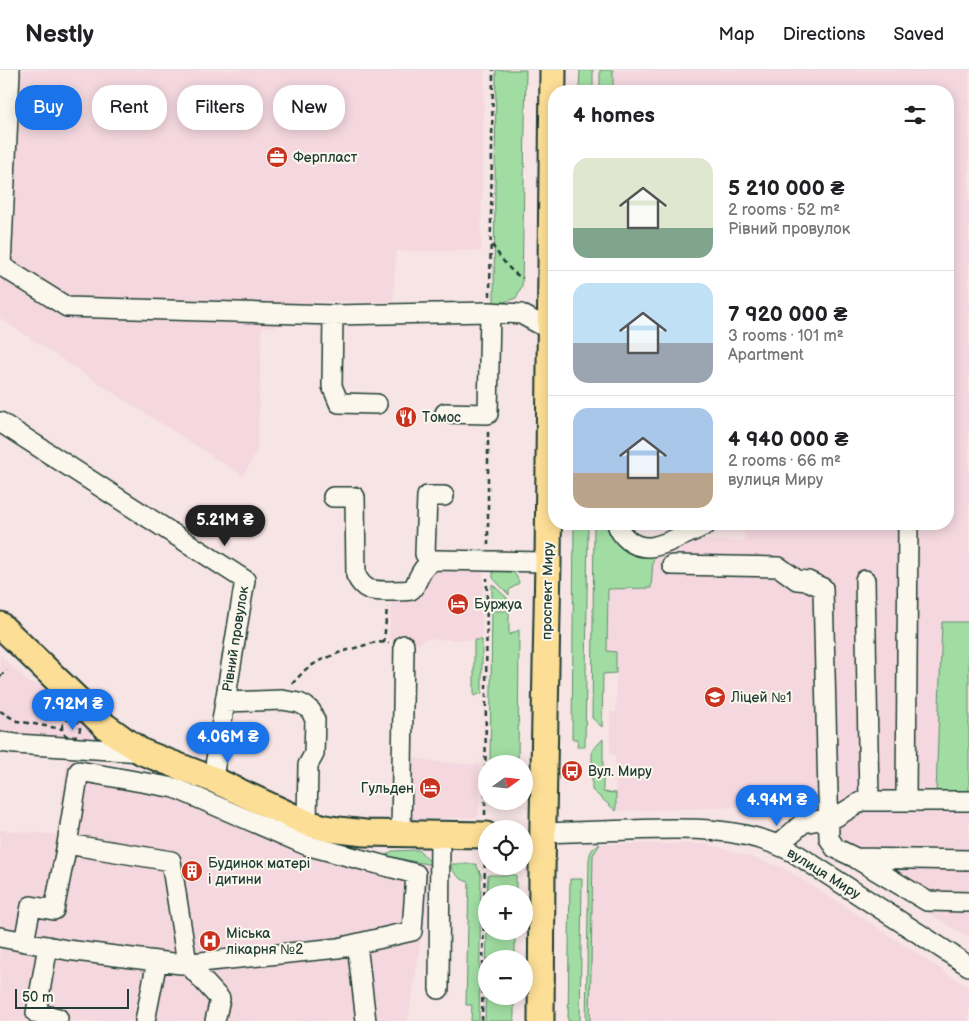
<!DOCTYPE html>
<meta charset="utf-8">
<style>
body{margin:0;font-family:"Balsamiq Sans",sans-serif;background:#f2f2f2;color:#202124;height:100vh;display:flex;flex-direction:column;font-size:19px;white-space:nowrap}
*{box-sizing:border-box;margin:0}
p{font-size:16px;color:#757577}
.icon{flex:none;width:28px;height:28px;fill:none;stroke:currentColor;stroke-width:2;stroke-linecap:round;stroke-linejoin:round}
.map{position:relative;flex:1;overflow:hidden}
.details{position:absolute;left:548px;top:15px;width:406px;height:445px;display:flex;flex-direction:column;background:#fff;border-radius:20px;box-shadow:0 2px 12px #0003}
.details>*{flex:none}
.top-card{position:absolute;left:15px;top:15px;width:458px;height:45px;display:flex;gap:10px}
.needle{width:32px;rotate:75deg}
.controls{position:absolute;left:478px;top:685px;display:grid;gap:10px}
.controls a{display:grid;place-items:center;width:55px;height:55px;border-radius:50%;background:#fff;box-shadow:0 2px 12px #0003;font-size:25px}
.scale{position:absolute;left:15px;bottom:12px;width:114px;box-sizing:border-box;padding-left:5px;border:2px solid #1f3d34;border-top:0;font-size:14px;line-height:18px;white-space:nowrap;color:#1f3d34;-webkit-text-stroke:4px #fbf7ec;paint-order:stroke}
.price{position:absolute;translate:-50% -42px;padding:0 11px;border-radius:18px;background:#1a73e8;color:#fff;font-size:16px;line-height:32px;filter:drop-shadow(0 1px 2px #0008)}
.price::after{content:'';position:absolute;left:50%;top:30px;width:15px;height:11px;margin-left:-8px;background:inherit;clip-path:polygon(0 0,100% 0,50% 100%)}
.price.current{background:#222;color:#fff}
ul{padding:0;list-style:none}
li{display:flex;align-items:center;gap:15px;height:125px;padding:0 25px}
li+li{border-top:1px solid #e0e0e0}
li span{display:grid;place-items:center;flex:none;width:140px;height:100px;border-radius:15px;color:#555}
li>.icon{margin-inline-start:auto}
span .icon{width:60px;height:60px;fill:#fffc;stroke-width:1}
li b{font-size:21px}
h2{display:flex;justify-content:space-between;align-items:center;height:60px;padding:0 25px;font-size:21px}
.chip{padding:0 18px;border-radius:20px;background:#fff;box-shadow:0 2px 12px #0003;font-size:18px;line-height:45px}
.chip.current{background:#1a73e8;color:#fff}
header{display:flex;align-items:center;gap:30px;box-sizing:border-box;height:70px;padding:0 25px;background:#fff;border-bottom:1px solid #e0e0e0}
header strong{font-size:24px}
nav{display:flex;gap:28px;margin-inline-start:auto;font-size:18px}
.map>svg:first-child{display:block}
.built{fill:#f4d7df}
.green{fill:#a1dda3;stroke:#608d6c}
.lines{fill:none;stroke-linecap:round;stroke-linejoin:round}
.minor-casing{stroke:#1f3d34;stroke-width:22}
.major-casing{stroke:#1f3d34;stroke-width:29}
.path{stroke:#1f3d34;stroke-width:2.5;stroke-dasharray:5 4;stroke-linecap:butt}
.minor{stroke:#fbf7ec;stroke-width:19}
.major{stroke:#fcde96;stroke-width:25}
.labels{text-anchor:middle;stroke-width:4;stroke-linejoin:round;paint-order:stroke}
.poi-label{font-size:14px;fill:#1f3d34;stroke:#fbf7ec;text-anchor:start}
.street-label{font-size:14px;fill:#1f3d34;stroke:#fbf7ec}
</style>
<header>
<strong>Nestly</strong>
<nav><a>Map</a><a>Directions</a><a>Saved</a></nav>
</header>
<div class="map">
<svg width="969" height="951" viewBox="0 0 969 951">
<rect width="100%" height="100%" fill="#f7e4e4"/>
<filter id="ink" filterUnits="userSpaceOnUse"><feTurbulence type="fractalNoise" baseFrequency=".02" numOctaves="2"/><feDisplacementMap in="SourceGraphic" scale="10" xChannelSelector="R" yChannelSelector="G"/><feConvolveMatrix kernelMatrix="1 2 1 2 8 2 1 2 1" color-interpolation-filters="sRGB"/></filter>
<g filter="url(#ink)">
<!-- built -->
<path class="built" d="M0,0H484L481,181H396L393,232L314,231L313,238L281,250L274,257H262L257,380L243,406L92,309L0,248Z
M613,0H969V552H942L969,724V868L818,775L817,734L616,741L615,685L610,684V642H616V582H607L608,519L651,518L653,489L659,484L690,470L744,471L745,458H832L833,460H839V454H948V21H613Z
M434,496H483L482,570L423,569L421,574L389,569L392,530L403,531L418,529Z
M0,585L29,613L45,615L93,661L92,667L88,669L0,665Z
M409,687L435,692L479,695V744L477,747L412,749L409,745Z
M68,689L160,704L167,710L314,774L431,794L426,807L430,810L408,951H0V760L61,765V730Z
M600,774H708L782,797L849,839L969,918V951H590L593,784Z"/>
<!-- green -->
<path class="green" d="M496,0H526L522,216L516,228L508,231L497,233L494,232V229Z
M580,0H593V21H579Z
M600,0H613V21H600Z
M574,454H588L585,677H577L578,669H572Z
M594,454H613L659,484L653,490L651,518L608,519L607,581L616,582V603L603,604L602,657L592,648Z
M493,496C508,499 513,497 519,512L518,514L509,520V525L493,508Z
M492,514L507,528V538H492Z
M492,541H509V565L519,560L518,694H490Z
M942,552H969V724L936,723Z
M474,570H482V623L474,626Z
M603,669V722L616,723V741L592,720V681Z
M600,774L593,785L590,951H586L589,790C590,782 592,777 600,774Z
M419,780L433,795L385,786L392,781Z
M450,794H476L481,805L479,951H471L472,935H466L469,812C460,810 453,803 450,794Z
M488,805H516V824H487Z
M570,809H582L580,951H568Z
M487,861H515V889H486V926H514V951H485Z"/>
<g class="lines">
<!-- minor casing -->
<g class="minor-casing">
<path id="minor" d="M0,1L10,2L1,196
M0,195L67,237L333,245
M377,334L339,333L332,316L333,245L490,242L521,244L554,262
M445,343L488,344L490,242
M0,352L245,510L225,632L215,696L212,709
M333,427H355L356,505C364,522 373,521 390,521C397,521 404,521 411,520L414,517C419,507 424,492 437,490L548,492
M617,454C619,461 622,465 628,470C645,484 664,474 682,466C691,462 699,459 707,454
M432,491L425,484L427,426H444
M672,495L779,497L797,510L808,511L823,518L829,768L835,778L856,788L969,790
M865,510L869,730
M225,632L282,630L299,633L305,636L311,641L315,650L314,684L308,695L307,753
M0,672L16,674L142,682
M906,730L908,454
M542,763C572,762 601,761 631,760C686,758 743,756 793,782L969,896
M401,764L404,575
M67,774L171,791L187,893L220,929L215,951
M778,775L803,753L836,747L862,731H969
M857,789L927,831L969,832
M0,867L67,880L181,894L338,878L412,861L416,804L306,775L175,718L79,701L67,774L54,840L31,836L24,872
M357,874L366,951
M48,876L36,943L58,948
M439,919L440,764
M145,951L157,891"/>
</g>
<!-- major casing -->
<g class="major-casing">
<path id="major" d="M0,555L105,656L123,669L142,682L212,709L307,753L330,759L365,763L486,765
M541,951L542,803L548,492L553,0"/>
</g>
<!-- path -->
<path class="path" d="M492,175C500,186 510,203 523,208
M490,226L493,0
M488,475V360
M384,573L387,537
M0,607L6,600
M292,614L306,599L319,591L341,582L376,572L389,573
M0,641L17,651L62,659
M62 658a9 9 0 1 1 18 0a9 9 0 1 1-18 0Z
M485,745L487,508
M482,951L485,785"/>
<!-- minor -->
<use href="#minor" class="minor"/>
<!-- major -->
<use href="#major" class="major"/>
</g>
</g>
<!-- icons -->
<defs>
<g id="office-disc" transform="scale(1.125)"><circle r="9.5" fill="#c8321e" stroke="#fbf7ec"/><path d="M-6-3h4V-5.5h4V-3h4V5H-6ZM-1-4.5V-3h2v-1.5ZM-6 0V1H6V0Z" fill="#fff"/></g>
<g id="restaurant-disc" transform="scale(1.125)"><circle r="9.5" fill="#c8321e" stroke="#fbf7ec"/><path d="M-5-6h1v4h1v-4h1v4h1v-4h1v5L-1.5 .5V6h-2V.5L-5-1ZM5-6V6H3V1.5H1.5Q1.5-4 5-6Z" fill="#fff"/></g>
<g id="hotel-disc" transform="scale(1.125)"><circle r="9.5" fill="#c8321e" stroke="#fbf7ec"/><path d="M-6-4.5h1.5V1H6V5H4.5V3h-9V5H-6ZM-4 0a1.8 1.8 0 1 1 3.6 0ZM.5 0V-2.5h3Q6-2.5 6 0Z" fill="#fff"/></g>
<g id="school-disc" transform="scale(1.125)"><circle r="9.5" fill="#c8321e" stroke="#fbf7ec"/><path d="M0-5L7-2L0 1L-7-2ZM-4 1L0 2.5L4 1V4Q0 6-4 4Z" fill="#fff"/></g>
<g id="bus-disc" transform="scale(1.125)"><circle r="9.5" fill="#c8321e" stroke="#fbf7ec"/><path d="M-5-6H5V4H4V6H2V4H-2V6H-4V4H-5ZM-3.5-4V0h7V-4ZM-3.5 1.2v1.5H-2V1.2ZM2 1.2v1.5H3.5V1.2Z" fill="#fff"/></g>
<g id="building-disc" transform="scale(1.125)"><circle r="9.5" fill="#c8321e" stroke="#fbf7ec"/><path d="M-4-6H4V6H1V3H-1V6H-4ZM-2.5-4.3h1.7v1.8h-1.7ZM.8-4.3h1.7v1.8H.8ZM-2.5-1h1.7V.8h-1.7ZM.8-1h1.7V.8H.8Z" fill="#fff"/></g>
<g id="hospital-disc" transform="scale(1.125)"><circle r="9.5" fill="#c8321e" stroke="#fbf7ec"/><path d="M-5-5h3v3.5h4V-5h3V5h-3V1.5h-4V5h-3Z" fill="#fff"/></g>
</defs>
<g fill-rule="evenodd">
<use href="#office-disc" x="277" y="87"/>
<use href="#restaurant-disc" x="406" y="347"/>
<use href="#hotel-disc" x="458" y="534"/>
<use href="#school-disc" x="715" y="627"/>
<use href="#bus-disc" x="572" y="701"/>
<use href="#hotel-disc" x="430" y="718"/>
<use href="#building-disc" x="192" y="801"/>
<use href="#hospital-disc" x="210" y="871"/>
</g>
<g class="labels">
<!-- poi labels -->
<g class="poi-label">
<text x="293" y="92">Ферпласт</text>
<text x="422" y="352">Томос</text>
<text x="474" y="539">Буржуа</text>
<text x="731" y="632">Ліцей №1</text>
<text x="588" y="706">Вул. Миру</text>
<text x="414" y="723" text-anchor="end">Гульден</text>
<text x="208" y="798">Будинок матері<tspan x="208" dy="16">і дитини</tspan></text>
<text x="226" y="868">Міська<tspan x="226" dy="16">лікарня №2</tspan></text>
</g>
<!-- street labels -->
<g class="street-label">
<text transform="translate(547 521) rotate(-89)" y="5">проспект Миру</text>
<text transform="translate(235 569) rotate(-81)" y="5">Рівний провулок</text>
<text transform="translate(824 803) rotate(32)" y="5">вулиця Миру</text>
</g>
</g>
</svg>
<div class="controls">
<a><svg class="needle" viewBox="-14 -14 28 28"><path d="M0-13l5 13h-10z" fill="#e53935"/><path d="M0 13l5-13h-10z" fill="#757577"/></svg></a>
<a><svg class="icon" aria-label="locate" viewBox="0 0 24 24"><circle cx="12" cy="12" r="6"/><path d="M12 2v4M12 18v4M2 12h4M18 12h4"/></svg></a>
<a>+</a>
<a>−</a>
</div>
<div class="scale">50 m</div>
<b class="price current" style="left:225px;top:477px">5.21M ₴</b>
<b class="price" style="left:73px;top:661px">7.92M ₴</b>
<b class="price" style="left:228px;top:694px">4.06M ₴</b>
<b class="price" style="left:777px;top:757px">4.94M ₴</b>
<div class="top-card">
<a class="chip current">Buy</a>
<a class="chip">Rent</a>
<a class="chip">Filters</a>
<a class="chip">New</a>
</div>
<section class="details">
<h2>4 homes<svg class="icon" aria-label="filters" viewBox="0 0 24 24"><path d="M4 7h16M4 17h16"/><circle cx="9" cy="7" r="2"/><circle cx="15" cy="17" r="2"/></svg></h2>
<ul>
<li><span style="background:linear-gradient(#dfe7d0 70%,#7fa58c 0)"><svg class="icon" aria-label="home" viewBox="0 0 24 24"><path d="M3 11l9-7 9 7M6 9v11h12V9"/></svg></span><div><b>5 210 000 ₴</b><p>2 rooms · 52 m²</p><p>Рівний провулок</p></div></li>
<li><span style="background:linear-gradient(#bfe0f5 60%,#9aa5b1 0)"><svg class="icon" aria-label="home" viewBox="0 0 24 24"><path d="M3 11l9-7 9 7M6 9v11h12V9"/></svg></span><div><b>7 920 000 ₴</b><p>3 rooms · 101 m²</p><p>Apartment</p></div></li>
<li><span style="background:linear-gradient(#a9c7e8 65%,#b9a48a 0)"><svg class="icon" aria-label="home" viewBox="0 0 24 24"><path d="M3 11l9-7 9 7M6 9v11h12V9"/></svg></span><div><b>4 940 000 ₴</b><p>2 rooms · 66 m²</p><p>вулиця Миру</p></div></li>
</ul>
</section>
</div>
